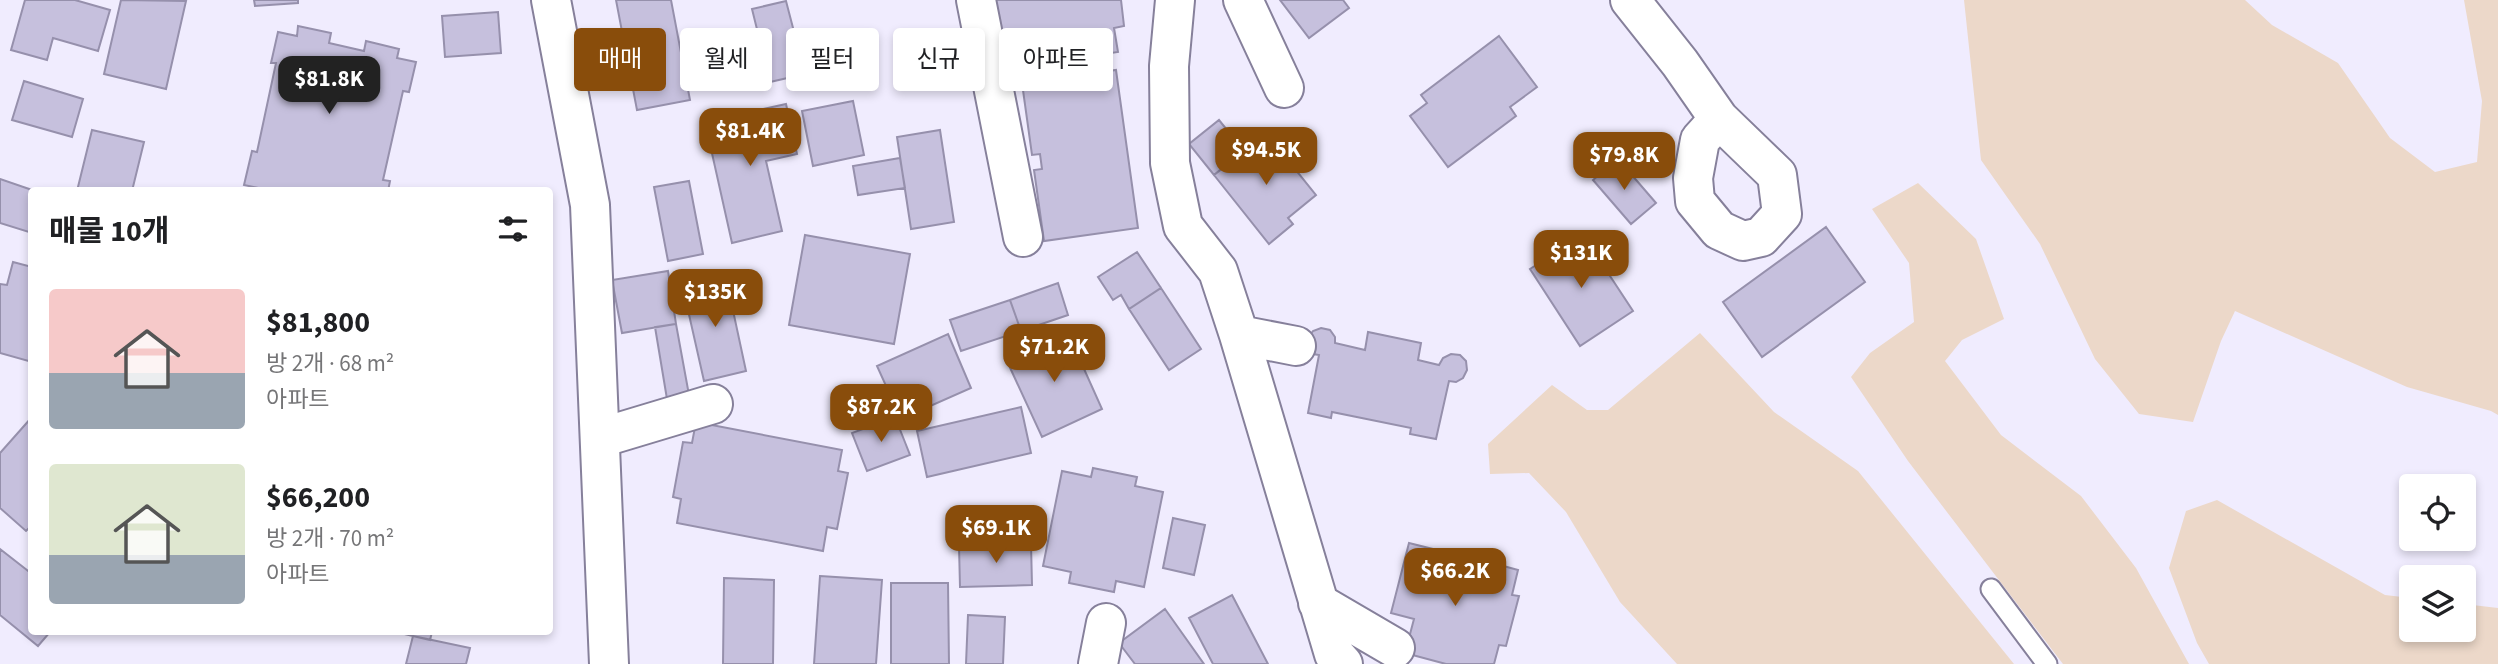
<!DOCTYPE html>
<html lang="ko">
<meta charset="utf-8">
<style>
body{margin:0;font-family:"Source Sans 3","Noto Sans KR",sans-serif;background:#f6f6f6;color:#202124;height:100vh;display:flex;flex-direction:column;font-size:26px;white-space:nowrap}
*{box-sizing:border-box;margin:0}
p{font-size:23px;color:#757577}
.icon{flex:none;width:38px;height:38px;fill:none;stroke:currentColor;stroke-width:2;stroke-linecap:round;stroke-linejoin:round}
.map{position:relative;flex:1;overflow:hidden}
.side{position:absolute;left:28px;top:187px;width:525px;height:448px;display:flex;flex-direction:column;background:#fff;border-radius:7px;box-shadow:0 4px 10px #0003}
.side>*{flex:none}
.guide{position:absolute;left:574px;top:28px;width:665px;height:63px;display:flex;gap:14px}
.controls{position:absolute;left:2399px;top:474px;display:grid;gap:14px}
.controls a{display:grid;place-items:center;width:77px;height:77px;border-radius:7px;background:#fff;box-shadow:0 4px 10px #0003;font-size:35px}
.price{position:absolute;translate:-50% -60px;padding:0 16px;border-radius:14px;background:#894d0b;color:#fff;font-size:23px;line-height:46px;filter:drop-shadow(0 2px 4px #0008)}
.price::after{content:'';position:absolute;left:50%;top:42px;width:21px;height:16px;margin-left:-10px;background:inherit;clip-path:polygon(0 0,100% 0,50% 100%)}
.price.selected{background:#222;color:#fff}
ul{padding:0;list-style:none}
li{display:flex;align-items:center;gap:21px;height:175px;padding:0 21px}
li span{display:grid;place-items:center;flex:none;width:196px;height:140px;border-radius:7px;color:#555}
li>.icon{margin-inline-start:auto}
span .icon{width:84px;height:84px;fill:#fffc;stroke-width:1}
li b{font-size:30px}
h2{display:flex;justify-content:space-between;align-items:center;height:84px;padding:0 21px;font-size:30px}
.chip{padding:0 24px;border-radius:7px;background:#fff;box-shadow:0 4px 10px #0003;font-size:24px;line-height:63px}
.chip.selected{background:#894d0b;color:#fff}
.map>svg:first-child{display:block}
.green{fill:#ecd8c9}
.building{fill:#c6c0dd;stroke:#9690ac;stroke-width:2}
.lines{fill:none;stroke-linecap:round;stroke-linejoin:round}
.service-casing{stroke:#86809b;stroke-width:23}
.minor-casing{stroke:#86809b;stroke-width:42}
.tertiary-casing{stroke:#86809b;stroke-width:42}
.service{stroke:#fff;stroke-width:19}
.minor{stroke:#fff;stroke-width:38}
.tertiary{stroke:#fff;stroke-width:38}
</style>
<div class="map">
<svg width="2498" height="664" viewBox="0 0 2498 664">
<rect width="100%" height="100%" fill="#f0ecfe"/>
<!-- green -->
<path class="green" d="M1964,0H2245L2272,25L2338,63L2390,138L2435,172L2477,162L2482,101L2464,0H2498V415L2491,411L2407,387L2235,311L2221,341L2193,422L2139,414L2095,359L2040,244L1981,160Z
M1918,183L1976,239L2004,319L1962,340L1945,361L2001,435L2081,496L2136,568L2189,664H2063L1908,461L1851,377L1870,353L1914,322L1909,263L1872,209Z
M1700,333L1774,412L1858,471L2014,664H1677L1620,602L1566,512L1529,473L1490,474L1488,444L1552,385L1587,410H1608Z
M2217,500L2385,595L2411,598L2412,630H2464V604L2498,608V664H2209L2197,643L2169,568L2186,511Z"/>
<!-- building -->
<path class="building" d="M25,0H75L110,10L98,51L53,38L47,60L11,50Z
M121,0L186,1L166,89L104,74Z
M254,0H298V3L255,6Z
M616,0H671L690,100L637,110Z
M986,0H1121L1124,26L1114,28L1118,52L1097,55L1099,65L1027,75L1026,65L1006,68Z
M1280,0H1343L1349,8L1309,38Z
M786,1L805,74L770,82L752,9Z
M498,12L501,53L445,57L442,16Z
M298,26L331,33L329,43L364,51L366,41L399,49L397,58L416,62L409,92L403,91L383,180L390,181L388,191H263V189L244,185L252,151L257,152L276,63H271L278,32L297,36Z
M1499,36L1537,87L1510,107L1516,116L1448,167L1410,116L1427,103L1421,95Z
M1116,70L1138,228L1044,241L1034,170L1042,169L1040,154L1032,155L1022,83Z
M24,81L83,99L72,137L12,120Z
M853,101L864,155L813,166L802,111Z
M786,104L797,154L766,161L782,231L732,243L705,122Z
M1219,120L1244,151L1214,175L1189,144Z
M92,130L144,142L132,191H77Z
M940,130L954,222L911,229L897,137Z
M1266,133L1316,195L1288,218L1293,224L1269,244L1214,175Z
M900,158L905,188L858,195L853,166Z
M1618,159L1656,203L1631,224L1593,180Z
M0,179L35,191H32V233L0,223Z
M689,181L703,254L668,261L654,187Z
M1826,227L1865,282L1762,357L1723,302Z
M805,235L910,254L894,344L789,325Z
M1583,235L1633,311L1580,346L1530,269Z
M1137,252L1161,288L1129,309L1121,295L1113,300L1098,277Z
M13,262L32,267V362L0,353V284L7,285Z
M668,271L676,324L622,333L612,280Z
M726,278L746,371L704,381L683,288Z
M1058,283L1068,315L1021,331L1010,300Z
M1161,288L1201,349L1169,370L1129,309Z
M1010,300L1021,331L961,351L950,320Z
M676,324L689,395L667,399L655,327Z
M1321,328L1330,330L1335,337V343L1365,350L1368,332L1421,343L1418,360L1439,365L1443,358L1451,354L1460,355L1466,361L1467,370L1463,378L1456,382L1449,381L1436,439L1410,434L1411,428L1332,412L1331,418L1308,413L1319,355L1313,354L1308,347V338L1313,331Z
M1067,331L1102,409L1042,437L1006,359Z
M948,334L971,388L901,419L877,366Z
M1021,407L1031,453L927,477L917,431Z
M32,417V525L26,531L0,508V453Z
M895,417L910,455L867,471L852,433Z
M696,422L842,450L838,471L848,473L837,529L827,527L823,551L677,523L681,499L673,497L683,442L692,443Z
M1093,468L1137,477L1135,486L1163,492L1144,587L1116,581L1114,592L1069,583L1071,572L1043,566L1062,471L1091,477Z
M1173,518L1205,525L1194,575L1163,568Z
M1031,543L1032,585L960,587L959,546Z
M1409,543L1453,554L1446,577L1472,584L1478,559L1518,570L1512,595L1519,596L1506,646L1499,645L1494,664H1446L1405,653L1414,619L1391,613Z
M0,549L32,574V632H50L38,646L0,615Z
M820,576L882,580L876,664H814Z
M724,578L774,580L773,664H723Z
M891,583H948L949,664H891Z
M1232,595L1268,664H1213L1189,618Z
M1165,609L1204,664H1135L1119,643Z
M968,615L1005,617L1003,664H966Z
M396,632H432L430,640Z
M413,636L470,648L466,664H406Z"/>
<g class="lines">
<!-- service casing -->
<g class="service-casing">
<path id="service" d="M1991,589L2047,664"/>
</g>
<!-- minor casing -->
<g class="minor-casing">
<path id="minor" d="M976,0L1023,237
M1175,0L1169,66L1170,163L1183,226L1218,271L1239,335L1334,654L1343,664
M1243,0L1284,88
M1630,0L1680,63L1719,119L1777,175L1782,214L1761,237L1743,241L1719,230L1695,201L1693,178L1700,140L1719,119
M1239,335L1296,346
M600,438L713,404
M1318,603L1395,648
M1098,664L1106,623"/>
</g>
<!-- tertiary casing -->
<g class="tertiary-casing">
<path id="tertiary" d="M551,0L590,205L609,664"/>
</g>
<!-- service -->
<use href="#service" class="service"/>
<!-- minor -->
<use href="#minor" class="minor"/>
<!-- tertiary -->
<use href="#tertiary" class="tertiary"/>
</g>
</svg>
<div class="controls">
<a><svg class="icon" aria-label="locate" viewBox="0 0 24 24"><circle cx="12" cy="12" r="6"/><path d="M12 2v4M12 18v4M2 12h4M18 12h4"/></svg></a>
<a><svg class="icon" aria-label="layers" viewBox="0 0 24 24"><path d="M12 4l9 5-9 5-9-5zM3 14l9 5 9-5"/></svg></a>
</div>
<b class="price selected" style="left:329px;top:116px">$81.8K</b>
<b class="price" style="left:750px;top:168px">$81.4K</b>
<b class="price" style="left:1266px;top:187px">$94.5K</b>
<b class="price" style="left:1624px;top:192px">$79.8K</b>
<b class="price" style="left:1581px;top:290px">$131K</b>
<b class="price" style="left:715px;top:329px">$135K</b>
<b class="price" style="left:1054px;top:384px">$71.2K</b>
<b class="price" style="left:881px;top:444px">$87.2K</b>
<b class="price" style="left:996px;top:565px">$69.1K</b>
<b class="price" style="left:1455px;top:608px">$66.2K</b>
<div class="guide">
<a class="chip selected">매매</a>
<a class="chip">월세</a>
<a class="chip">필터</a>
<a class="chip">신규</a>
<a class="chip">아파트</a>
</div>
<section class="side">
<h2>매물 10개<svg class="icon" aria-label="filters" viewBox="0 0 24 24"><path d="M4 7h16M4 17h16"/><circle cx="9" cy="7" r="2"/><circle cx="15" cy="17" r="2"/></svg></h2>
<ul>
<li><span style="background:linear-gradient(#f6c9c9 60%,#9aa5b1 0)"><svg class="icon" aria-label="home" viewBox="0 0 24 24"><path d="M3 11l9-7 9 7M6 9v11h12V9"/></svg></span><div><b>$81,800</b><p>방 2개 · 68 m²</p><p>아파트</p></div></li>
<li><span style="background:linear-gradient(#dfe7d0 65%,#9aa5b1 0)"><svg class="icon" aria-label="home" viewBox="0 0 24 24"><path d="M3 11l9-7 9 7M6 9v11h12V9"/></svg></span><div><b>$66,200</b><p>방 2개 · 70 m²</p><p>아파트</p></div></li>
</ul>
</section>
</div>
